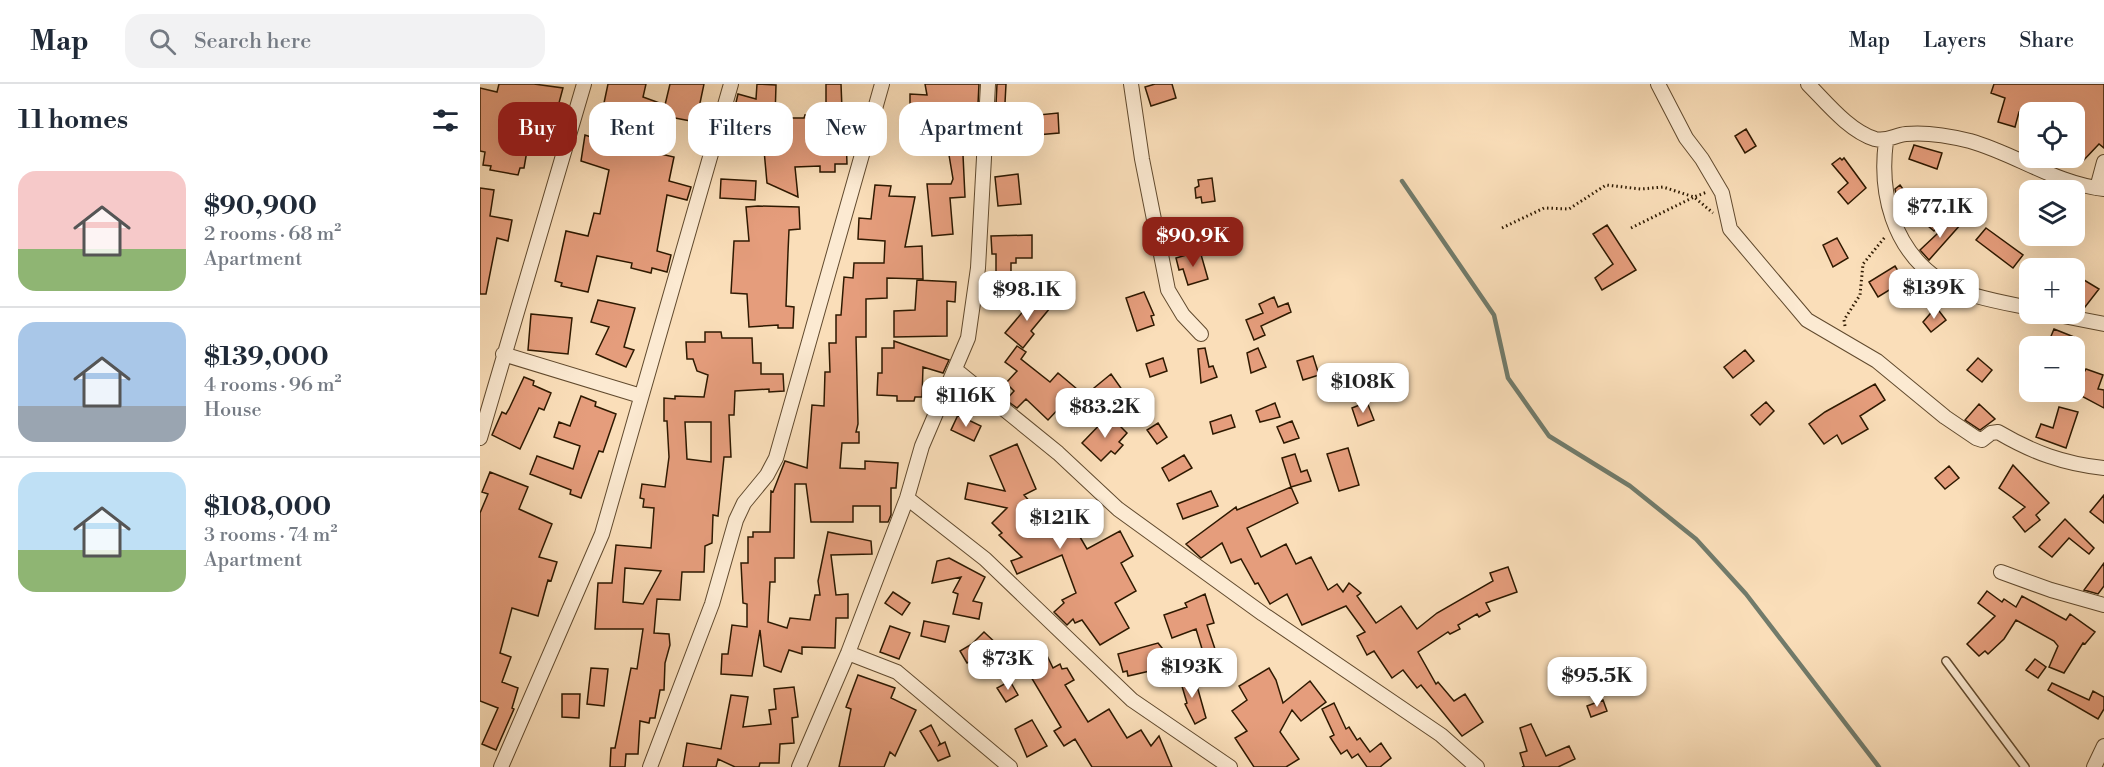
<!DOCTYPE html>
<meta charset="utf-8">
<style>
body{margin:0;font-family:"Libre Bodoni",serif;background:#f2f2f3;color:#1f2937;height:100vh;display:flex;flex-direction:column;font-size:22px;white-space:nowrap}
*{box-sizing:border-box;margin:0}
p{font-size:20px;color:#747a83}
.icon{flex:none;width:33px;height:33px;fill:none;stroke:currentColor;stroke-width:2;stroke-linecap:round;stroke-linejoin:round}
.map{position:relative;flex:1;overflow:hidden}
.details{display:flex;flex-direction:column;background:#fff;width:480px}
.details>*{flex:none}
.banner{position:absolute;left:18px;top:18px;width:570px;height:54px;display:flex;gap:12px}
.fabs{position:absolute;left:1539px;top:18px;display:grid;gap:12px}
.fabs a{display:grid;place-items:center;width:66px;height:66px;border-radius:12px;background:#fff;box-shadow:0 6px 24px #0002;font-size:30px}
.price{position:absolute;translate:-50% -51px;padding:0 14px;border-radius:12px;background:#fff;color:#222;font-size:20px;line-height:39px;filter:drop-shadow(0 2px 3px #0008)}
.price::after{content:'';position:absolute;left:50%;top:36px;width:18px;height:14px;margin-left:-9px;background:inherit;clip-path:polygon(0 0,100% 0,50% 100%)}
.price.on{background:#8f2418;color:#fff}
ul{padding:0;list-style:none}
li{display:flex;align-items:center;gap:18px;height:150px;padding:0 18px}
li+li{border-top:2px solid #e0e1e3}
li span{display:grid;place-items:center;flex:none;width:168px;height:120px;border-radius:18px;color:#555}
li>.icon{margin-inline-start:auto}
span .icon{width:72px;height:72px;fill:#fffc;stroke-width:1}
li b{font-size:26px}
h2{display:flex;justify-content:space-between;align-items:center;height:72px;padding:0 18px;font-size:26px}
.pill{padding:0 21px;border-radius:18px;background:#fff;box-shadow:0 6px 24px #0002;font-size:21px;line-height:54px}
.pill.on{background:#8f2418;color:#fff}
header{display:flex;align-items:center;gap:36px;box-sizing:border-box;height:84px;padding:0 30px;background:#fff;border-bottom:2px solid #e0e1e3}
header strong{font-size:28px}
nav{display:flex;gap:33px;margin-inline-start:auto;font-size:21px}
.search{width:420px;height:54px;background:#f2f2f3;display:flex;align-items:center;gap:15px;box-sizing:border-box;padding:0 21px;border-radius:18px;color:#747a83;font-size:22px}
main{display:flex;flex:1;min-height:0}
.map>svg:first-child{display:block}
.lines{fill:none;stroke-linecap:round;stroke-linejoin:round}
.stream{stroke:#717b6b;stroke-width:4.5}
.building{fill:#e59d7c;stroke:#2e1900;stroke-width:1.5;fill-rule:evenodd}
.lane-casing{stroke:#614a2e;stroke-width:10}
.street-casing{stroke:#614a2e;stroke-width:16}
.path{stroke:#2e1900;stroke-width:3;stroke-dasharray:1.5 3;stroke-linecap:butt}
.lane{stroke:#fcead2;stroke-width:7}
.street{stroke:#fcead2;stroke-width:14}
</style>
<header>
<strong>Map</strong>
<div class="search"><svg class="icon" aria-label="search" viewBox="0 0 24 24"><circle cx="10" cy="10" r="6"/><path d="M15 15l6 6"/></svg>Search here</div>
<nav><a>Map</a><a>Layers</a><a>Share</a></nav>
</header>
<main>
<section class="details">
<h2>11 homes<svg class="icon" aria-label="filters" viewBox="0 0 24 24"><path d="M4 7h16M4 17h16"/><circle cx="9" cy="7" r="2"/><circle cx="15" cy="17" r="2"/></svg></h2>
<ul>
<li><span style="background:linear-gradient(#f6c9c9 65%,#8fb573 0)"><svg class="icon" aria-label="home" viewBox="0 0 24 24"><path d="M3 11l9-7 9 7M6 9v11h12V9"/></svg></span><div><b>$90,900</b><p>2 rooms · 68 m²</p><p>Apartment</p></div></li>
<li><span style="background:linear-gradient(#a9c7e8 70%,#9aa5b1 0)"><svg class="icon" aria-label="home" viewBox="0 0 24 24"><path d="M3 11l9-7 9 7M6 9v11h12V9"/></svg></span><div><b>$139,000</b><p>4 rooms · 96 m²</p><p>House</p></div></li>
<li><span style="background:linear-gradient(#bfe0f5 65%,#8fb573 0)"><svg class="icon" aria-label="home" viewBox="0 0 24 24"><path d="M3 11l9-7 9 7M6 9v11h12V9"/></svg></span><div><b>$108,000</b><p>3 rooms · 74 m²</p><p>Apartment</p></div></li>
</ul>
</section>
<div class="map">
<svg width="1624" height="683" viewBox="0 0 1624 683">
<rect width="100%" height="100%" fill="#fadeb9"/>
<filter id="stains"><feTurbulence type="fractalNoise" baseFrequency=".00333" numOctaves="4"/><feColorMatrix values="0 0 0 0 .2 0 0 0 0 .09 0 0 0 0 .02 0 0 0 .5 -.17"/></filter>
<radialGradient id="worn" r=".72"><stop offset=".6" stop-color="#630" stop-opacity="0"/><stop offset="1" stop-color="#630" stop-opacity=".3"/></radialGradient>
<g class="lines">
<!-- stream -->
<path class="stream" d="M922,97L1014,231L1028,294L1069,352L1150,402L1216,455L1266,510L1399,683"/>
</g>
<!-- building -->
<path class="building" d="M19,0H54L83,4L76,30H58L54,60L48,61L44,84H40L38,91L10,86L11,82L3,81L5,68L0,67V4L17,8Z
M128,0H166L163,13L185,21L190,0H224L216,38L185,32L176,69L194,73L189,97L211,103L207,116L187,111L177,167L191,171L187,188L172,184L171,189L151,184L152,179L117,172L108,208L81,202L82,199L75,197L86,147L108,152L114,129L120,130L129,86L101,77L105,51L123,57L130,20L124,19Z
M277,0L296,1L295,34H324L325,31L339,35V25H346V0H361L362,25H370V52H366L367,80H355V88H340V82L315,83L318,113L287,99L283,55L259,53L261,29L254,27L258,10L276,15Z
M445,0H499L498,20L469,22L470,28L460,29L461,59H444L442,30L430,29V10L447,11Z
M517,0H526L525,19L516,20Z
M675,0H692L696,14L671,22L665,3Z
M1514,0H1624V64L1619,60L1602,78L1594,71V28H1539L1535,43L1518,38L1525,14L1511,9Z
M578,29L579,49L522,54L519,35Z
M1266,45L1276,62L1265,69L1255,52Z
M1434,61L1462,69L1457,85L1429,75Z
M469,71H483L485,113L470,114L473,150L452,152L447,100H471L473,95Z
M1360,74L1362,76L1364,74L1386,104L1368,120L1358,108L1368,99L1352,80Z
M538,90L541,120L518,122L515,93Z
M732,94L735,117L722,119L721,113L716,114L715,104L719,102L718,96Z
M241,95L276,97L275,116L240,114Z
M395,101L411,102L409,112L435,113L425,163L442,162L443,195L407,194V214L386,215V253H376L378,340L376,348H379V359H362L360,384L385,385V377L418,379L416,404H411V431L408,438H400V422H373V438H331L326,400H315L314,474H295V498H290L288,538L307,544L310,534L330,536L335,511H340L338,497L348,448L391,457L392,470L351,471L356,511L368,510V534H356L355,564L322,563V570L309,566L301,588L284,582L280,546L272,592L241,590L242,570H248L252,541L267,543V520L263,519L261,479H268V453H273V448H290L291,407L293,408L305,377L327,384L332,321L344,322L345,288H350L349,259H356V231H361L364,193L373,194L374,179H404L405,157L378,155L379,134L391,135Z
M1420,101L1434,120L1423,128L1419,123L1415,105Z
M0,104L14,106L10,132L32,136L28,157L17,154L6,210H0Z
M1478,111L1495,122L1488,134L1471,122Z
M278,122L319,123L320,145L309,146L308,168L306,222L314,223L313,244H298V241L269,243L267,210L251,209L254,157H269L266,123Z
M1446,122L1463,135L1454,147L1437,133Z
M1474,134L1481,140L1449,176L1440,166Z
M1127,141L1156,186L1122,206L1115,194L1133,180L1113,150Z
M1506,144L1543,171L1533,184L1496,156Z
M552,151V174H536V179H531V210H516V170H512L511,152Z
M1357,154L1368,174L1353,183L1343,161Z
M720,167L728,195L708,201L703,185L699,186L696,174Z
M1415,182L1424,197L1398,213L1389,198Z
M1594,190L1619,205L1605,223L1594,216Z
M437,196L476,198L475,218L467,217V252L414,253V227L435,226Z
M664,208L674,231L671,232L674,241L657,247L646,214Z
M556,212L570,224L551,247L554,250L543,264L525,249Z
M794,213L798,223L808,219L811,228L781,242L785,251L774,256L766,236L783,229L779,220Z
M118,216L155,224L144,263L154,266L146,283L116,270L129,243L111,238Z
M1456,223L1466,236L1451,248L1443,238Z
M51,230L92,234L88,270L48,266Z
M1574,245L1594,253L1590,262H1567Z
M225,248H241L242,254H272L273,279H281V290H303L304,307L289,308V305L255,307L254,331H249L251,373H244L238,432L233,431L232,459L225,462L224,488H202L200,516L177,515L174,549L189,550L190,561L185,579L184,606H180L175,634H170L169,639L160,637L158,670H146L145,683H130L131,664H135L151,584L157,585L163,545H115L118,499H132L136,461L171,464L174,424L163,423L164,415L160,414L162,400L185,403L189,373L187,337H184V314L195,315V312L224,313L228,291L217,287L213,275H207L206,258H225ZM205,338H231V378L207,375ZM145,484L181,487L163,520L143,518Z
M414,257L469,276L463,289L443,283L442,313H435L434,317H417V312L397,311L398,289H402V264H414Z
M537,262L546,268L541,275L570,298L578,289L597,305L568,336L546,315L537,324L526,316L534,307L526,299L537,287L525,278Z
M725,264L729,283L733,282L737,293L721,299L718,265Z
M778,264L786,283L771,289L767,269Z
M1265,266L1274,277L1253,294L1244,283Z
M833,272L839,291L823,296L817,277Z
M683,274L687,287L670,293L666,280Z
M1498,274L1512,286L1502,298L1487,286Z
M1606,285L1623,291L1618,305L1624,306V324L1594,308V288L1602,292Z
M631,290L643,307L617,326L603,313Z
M44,293L54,297L53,301L71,309L64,326L59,324L40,365L12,351L22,328L26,330L29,325Z
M1395,300L1405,316L1380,332L1388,345L1362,360L1357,351L1344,360L1329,340L1345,328Z
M101,312L116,318L115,322L136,330L123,368L119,367L101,414L90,410L91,406L50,390L57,372L93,385L100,362L74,353L79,338L90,342Z
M887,318L894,336L878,342L872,324Z
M1286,318L1294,327L1280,341L1271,331Z
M795,319L800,333L780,338L776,327Z
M1499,320L1515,335L1500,346L1485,336Z
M1579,323L1598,328L1586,364L1556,353L1561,340L1573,344Z
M478,331L501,342L494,357L471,346Z
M629,331L647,349L639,358L643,361L635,370L631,367L621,377L602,359Z
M751,331L755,343L733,350L730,338Z
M812,337L819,354L804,359L797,343Z
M678,339L687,353L677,360L667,346Z
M537,360L556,405L544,411L572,442L577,439L583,446L593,441L607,465L640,447L653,472L641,479L656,507L635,519L649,544L620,561L602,536L595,539L593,535L587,541L574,528L584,519L582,516L596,509L582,471L537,490L531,477L542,473L519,451L522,449L512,439L527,424L485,415L488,399L525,407L510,372Z
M868,364L879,401L859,407L847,370Z
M815,370L821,388L827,386L831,397L811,403L802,374Z
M704,371L712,384L689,397L682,384Z
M1533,381L1569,419L1556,431L1560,436L1545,448L1533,433L1545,423L1519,404Z
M1469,382L1479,394L1465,405L1455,394Z
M10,388L48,403L39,425L72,440L59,473L77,478L71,497L68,496L58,532L32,524L20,569L31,573L22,598L38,604L32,624L34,625L16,666L2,660L18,624L0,617V429L8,410L2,408Z
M811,403L818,419L767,444L781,473L806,460L816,480L831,473L848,506L857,500L863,508L869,499L881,509L877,512L896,539L921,522L937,545L957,529L1013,497L1010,489L1028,483L1037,508L1006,519L1010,527L999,533L997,530L978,541L980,545L970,550L968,548L938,568L956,600L958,598L974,617L985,610L1003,638L982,652L941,601L937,604L923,586L912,594L894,567L887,571L877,552L885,548L866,522L822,541L807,510L790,520L778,499L775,500L761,475L751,479L742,459L721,474L706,460L756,423L757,426Z
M731,407L738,422L703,435L697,420Z
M1624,411V439L1610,428Z
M1585,435L1614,464L1609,470L1589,454L1572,473L1559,463Z
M469,474L505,493L493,517L502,519L499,535L473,530L478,510L473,508L481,493L452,499L457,477Z
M1624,479V502L1618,510L1604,506Z
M1507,507L1522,518L1524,515L1536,523L1542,512L1586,536L1590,530L1615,548L1605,560L1603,559L1584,589L1569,583L1578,562L1574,557L1536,536L1524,555L1508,570L1505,567L1499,572L1487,560L1515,532L1498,519Z
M413,508L430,519L422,531L405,519Z
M725,510L734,539L727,541L735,565L723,568L716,545L692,554L684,531L707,523L705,519Z
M444,537L469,542L465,558L441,552Z
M410,542L430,549L419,575L400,568Z
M504,548L519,562L487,579L480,567L492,560Z
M561,559L573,584L580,580L582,585L587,584L594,596L585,601L608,638L629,625L647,654L661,646L671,662L679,652L692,683H612L595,655L584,662L574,647L581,643L548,588L540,568Z
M678,559L696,581L648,592L647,587L643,588L638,570Z
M746,572L749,589L734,590L732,573Z
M1555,575L1566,583L1558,594L1546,586Z
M696,582L714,603L717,602L726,634L715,640L705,620L707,619Z
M111,584L128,585L124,622L107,620Z
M789,584L796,596L803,619L830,597L846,618L821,637L812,626L800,648L819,675L806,683H774L755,654L767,647L752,627L767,616L759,602Z
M378,591L415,604L411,614L436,626L415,672L410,668L404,683H359L371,625L366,623Z
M530,597L538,611L526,618L517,604Z
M1572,599L1609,616L1613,607L1624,613V625L1618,635L1568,606Z
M314,603L318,633L312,634L314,659L300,660L299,679H280L279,683H255L238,675L236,683H203L207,659L241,665L251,611L268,613L263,643L291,640L289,626L296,625L294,605Z
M82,610H100L99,634L82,633Z
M1123,616L1127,627L1111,633L1107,622Z
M854,619L866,645L869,643L877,656L880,654L890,668L901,659L911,674L900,683H887L878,670L872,674L867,666L861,670L850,653L854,651L842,625Z
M552,636L567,662L547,673L535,645Z
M1051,640L1066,672L1089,662L1095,675L1078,683H1042L1044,682L1040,669L1047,667L1040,644Z
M451,641L460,659L459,661L465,658L470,672L458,677L440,647Z"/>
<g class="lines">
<!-- lane casing -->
<g class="lane-casing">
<path id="lane" d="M1466,577L1545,683"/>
</g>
<!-- street casing -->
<g class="street-casing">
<path id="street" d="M651,0L662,75L688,206L703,231L721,250
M1178,0L1206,54L1222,75L1242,109L1250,145L1327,236L1397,277L1465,333L1496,354L1502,356L1511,349L1518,348C1552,368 1584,380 1624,384
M1328,0C1346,18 1369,47 1395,55C1407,58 1415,51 1426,50C1446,48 1470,52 1490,57C1536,70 1576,100 1624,105
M1406,57C1399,109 1413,164 1458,195C1482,212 1521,218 1550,224
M1617,104L1624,78
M1573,230L1624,240
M23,270L161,312
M477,287L578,369L638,425L783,530L961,651L997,683
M0,354L104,0
M427,414L505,475L652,616L750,683
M1521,488L1571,506L1624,521
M368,569L417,588L530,683
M21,683L122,450L251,0
M170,683L232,520L256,436L264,419L287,391L296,374L402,0
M319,683L368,569L427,414L442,362L488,254L498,184L508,0
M1614,683L1624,662"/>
</g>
<!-- path -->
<path class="path" d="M1022,144L1064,124L1089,125L1126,101L1161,105L1183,103L1214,113L1227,108
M1151,144L1214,113L1233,129
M1365,242L1364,236L1380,211L1383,180L1405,153"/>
<!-- lane -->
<use href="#lane" class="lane"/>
<!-- street -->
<use href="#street" class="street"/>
</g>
<rect width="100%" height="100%" filter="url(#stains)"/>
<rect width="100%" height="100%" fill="url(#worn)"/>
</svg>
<div class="fabs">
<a><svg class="icon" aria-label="locate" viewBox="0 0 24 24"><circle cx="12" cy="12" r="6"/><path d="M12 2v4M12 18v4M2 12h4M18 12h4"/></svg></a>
<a><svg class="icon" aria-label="layers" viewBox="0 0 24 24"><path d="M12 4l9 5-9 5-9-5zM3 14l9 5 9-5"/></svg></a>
<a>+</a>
<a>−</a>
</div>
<b class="price" style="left:1460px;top:155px">$77.1K</b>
<b class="price on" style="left:713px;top:184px">$90.9K</b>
<b class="price" style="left:1454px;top:236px">$139K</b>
<b class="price" style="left:547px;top:238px">$98.1K</b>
<b class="price" style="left:883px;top:330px">$108K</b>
<b class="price" style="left:486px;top:344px">$116K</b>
<b class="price" style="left:625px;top:355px">$83.2K</b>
<b class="price" style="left:580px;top:466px">$121K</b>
<b class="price" style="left:528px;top:607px">$73K</b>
<b class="price" style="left:712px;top:615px">$193K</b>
<b class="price" style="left:1117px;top:624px">$95.5K</b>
<div class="banner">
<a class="pill on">Buy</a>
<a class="pill">Rent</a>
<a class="pill">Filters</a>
<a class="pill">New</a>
<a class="pill">Apartment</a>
</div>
</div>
</main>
